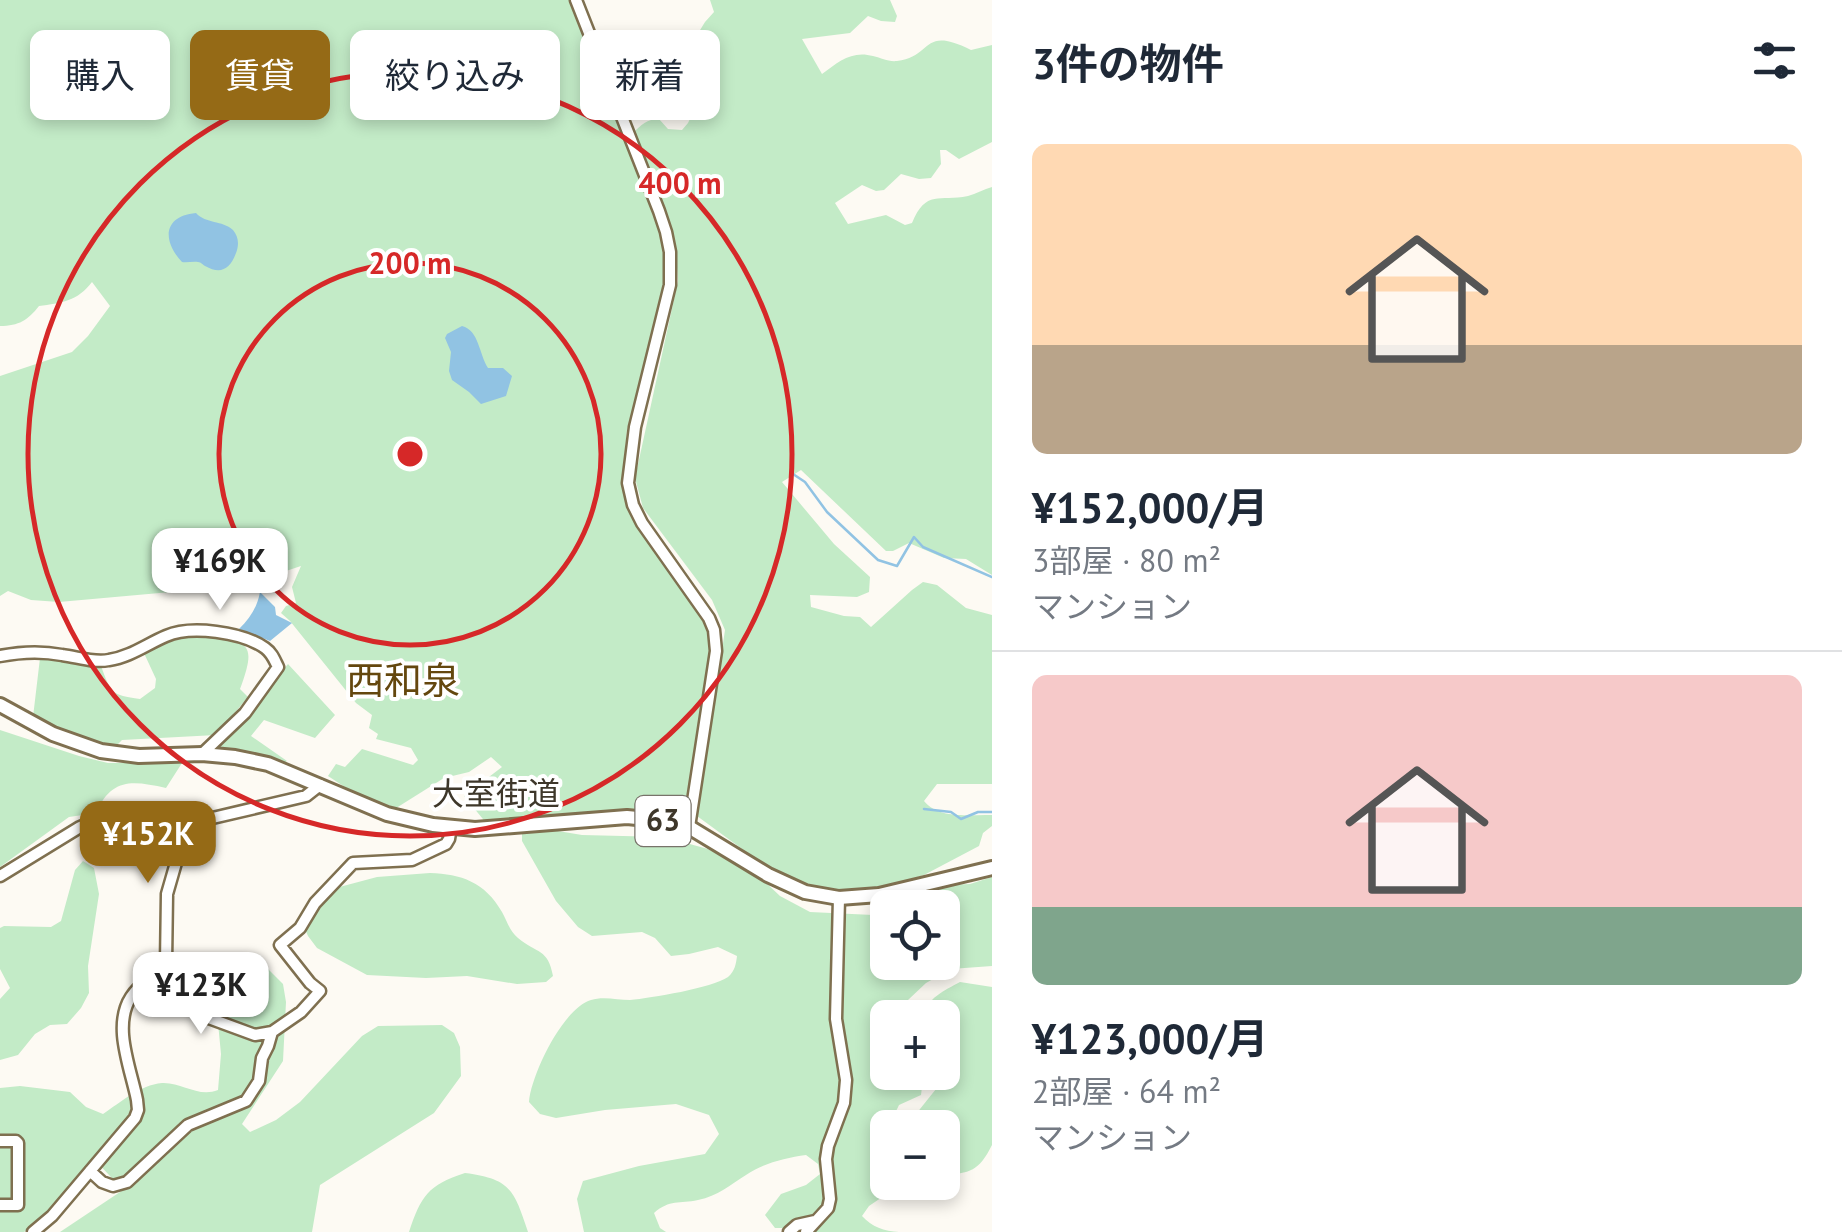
<!DOCTYPE html>
<html lang="ja">
<meta charset="utf-8">
<style>
body{margin:0;font-family:"PT Sans","Noto Sans JP",sans-serif;background:#f6f6f7;color:#1f2937;height:100vh;display:flex;flex-direction:column;font-size:38px;white-space:nowrap}
*{box-sizing:border-box;margin:0}
p{font-size:32px;color:#747a83}
.icon{flex:none;width:55px;height:55px;fill:none;stroke:currentColor;stroke-width:2;stroke-linecap:round;stroke-linejoin:round}
.map{position:relative;flex:1;overflow:hidden}
.side{display:flex;flex-direction:column;background:#fff;width:850px}
.side>*{flex:none}
.banner{position:absolute;left:30px;top:30px;width:810px;height:90px;display:flex;gap:20px}
.tools{position:absolute;left:870px;top:890px;display:grid;gap:20px}
.tools a{display:grid;place-items:center;width:90px;height:90px;border-radius:15px;background:#fff;box-shadow:0 5px 15px #0003;font-size:50px}
.price{position:absolute;translate:-50% -85px;padding:0 22px;border-radius:20px;background:#fff;color:#222;font-size:32px;line-height:65px;filter:drop-shadow(0 2px 5px #0008)}
.price::after{content:'';position:absolute;left:50%;top:60px;width:30px;height:22px;margin-left:-15px;background:inherit;clip-path:polygon(0 0,100% 0,50% 100%)}
.price.current{background:#956a16;color:#fff}
ul{padding:0;list-style:none}
li{display:grid;align-content:center;gap:20px;height:530px;padding:0 40px}
li+li{border-top:2px solid #e0e1e3}
li span{display:grid;place-items:center;height:310px;border-radius:15px;color:#555}
li>.icon{margin-inline-start:auto}
span .icon{width:180px;height:180px;fill:#fffc;stroke-width:1}
li b{font-size:42px}
h2{display:flex;justify-content:space-between;align-items:center;height:120px;padding:0 40px;font-size:42px}
.pill{padding:0 35px;border-radius:15px;background:#fff;box-shadow:0 5px 15px #0003;font-size:35px;line-height:90px}
.pill.current{background:#956a16;color:#fff}
main{display:flex;flex:1;min-height:0}
.map>svg:first-child{display:block}
.green{fill:#c3ebc7}
.water{fill:#91c3e3}
.lines{fill:none;stroke-linecap:round;stroke-linejoin:round}
.stream{stroke:#91c3e3;stroke-width:2.5}
.minor-casing{stroke:#7f7050;stroke-width:15}
.major-casing{stroke:#7f7050;stroke-width:18}
.minor{stroke:#fff;stroke-width:10}
.major{stroke:#fff;stroke-width:12}
.ring{fill:none;stroke:#d62828;stroke-width:5}
.labels{text-anchor:middle;stroke-width:8;stroke-linejoin:round;paint-order:stroke}
.shield{fill:#fff;stroke:#78736a;stroke-width:2.5}
.shield-label{font-size:30px;font-weight:bold;fill:#3e372a}
.street-label{font-size:32px;fill:#3e372a;stroke:#fff}
.quarter-label{font-size:38px;fill:#64470e;stroke:#fff}
.centre{fill:#d62828;stroke:#fff;stroke-width:5}
.ring-label{font-size:30px;text-anchor:middle;font-weight:bold;fill:#d62828;stroke:#fff;stroke-width:8;stroke-linejoin:round;paint-order:stroke}
</style>
<main>
<div class="map">
<svg width="992" height="1232" viewBox="0 0 992 1232">
<rect width="100%" height="100%" fill="#fdfaf3"/>
<!-- green -->
<path class="green" d="M0,0H571L661,235L665,272L663,294L627,430L622,484L638,528L697,608L706,625L710,646L709,673L683,816L633,809L487,824L464,796L502,767L491,757L469,772L444,778L393,810L360,797L328,776L336,764L345,767L362,749L413,765L418,760L411,748L376,739L378,734L369,728L372,715L356,703L290,621L281,613L286,606L296,603L292,587L301,566L277,574L262,567L253,557L243,556L238,586L59,602L31,600L8,591L0,596V376L72,352L88,336L110,306L92,282C78,301 61,303 39,306C28,320 19,326 0,326Z
M710,0H890L897,16L895,22L881,21L868,16L850,33L802,39L822,74C838,62 852,50 873,56C882,58 888,62 897,61C933,57 921,25 971,50L992,45V142L959,159L946,150H940L941,164L931,178L919,179L901,174L884,190L876,191L862,185L835,203L848,224L886,215L905,225L912,223C926,189 939,202 968,196C976,194 984,189 992,187V575L966,559L944,558L909,543L893,551H886L801,470L782,482L834,544L870,577L869,592L857,597L810,595L811,607L844,616L860,617L871,627L912,590L923,582L937,585L966,608L992,615V784H937L924,801C940,820 969,814 992,815V826L983,833L979,846L924,875L873,891L812,888L779,876L697,816L725,630L712,600L643,508L635,478L678,281L675,240L633,133C641,125 647,119 659,119L668,129L682,130L688,123L699,100L686,53L705,22L714,12Z
M200,635C246,643 259,638 240,689L248,697L216,735L122,740L115,747L79,739L33,717L40,658L101,666C111,693 111,695 140,699L155,688L156,679L143,651L176,638Z
M288,664L335,715L315,738L264,720L251,736L287,761L282,764L249,753L218,748Z
M0,730L79,756L108,763H182L166,788C133,781 112,777 96,813L69,817L0,867Z
M522,825L582,835L664,837L708,849L760,877L780,896L810,912L873,915L887,911L888,962H942V908L899,907L947,885L970,884L992,877V966L951,969L926,983L908,1000L906,1017L888,1018V1072L918,1073L923,1079L921,1095L899,1105L888,1128V1182L903,1183L869,1206L862,1216C872,1227 884,1231 899,1232H799L793,1228H775L765,1215L781,1194L806,1185L820,1174L818,1164L806,1155C785,1158 764,1163 746,1175C730,1185 718,1196 698,1200C679,1204 670,1199 654,1213L660,1228L666,1232H584L577,1199L583,1181L639,1166L705,1154L719,1134L709,1115L676,1104L605,1110L556,1118L540,1114L529,1102C531,1075 563,1008 591,1000C603,996 618,1000 630,1000C651,998 712,988 728,977C735,971 736,964 737,956L718,947L689,954L671,956L655,938L642,932L592,936L578,927L556,901L522,841Z
M83,861L94,868L99,894L88,966L89,993L81,1008L67,1024L50,1025L35,1034L18,1055L0,1060V999L10,988L0,969V928L4,926L51,927L61,921L75,870Z
M430,873C461,874 485,882 502,912C507,921 510,932 518,938C537,954 548,948 553,976L546,982L517,984L467,976L426,978L367,975L317,948L308,936L300,918L309,902L317,893L377,877Z
M255,967L267,968L283,984L286,1002L283,1061L242,1124L250,1132L276,1120L300,1102L362,1036L378,1026L442,1025L454,1033L460,1047L461,1076L434,1113L320,1185L312,1232H60L123,1190L95,1160L46,1217L24,1232H0V1088L20,1086L70,1092L86,1107L103,1114C121,1102 140,1085 162,1083C182,1082 198,1098 218,1090L221,1054L218,1023L229,1015L244,1014L254,994L248,978Z
M960,982L992,987V1145C979,1171 970,1174 943,1174L942,1128L897,1127L908,1124L940,1084L933,1073L942,1072V1018L922,1017C926,999 945,990 960,982Z
M465,1173C511,1179 514,1190 528,1232H409C421,1196 428,1185 465,1173Z"/>
<!-- water -->
<path class="water" d="M196,213C206,224 222,220 233,230C239,237 239,245 236,253C230,269 221,275 205,266C203,265 201,262 198,262C193,261 187,263 182,262C162,241 163,216 196,213Z
M462,326C479,330 479,354 488,368H503L512,376L506,396L481,404L469,392L452,380L449,371L451,352L445,338L447,334Z
M260,592L275,607L276,615L292,623L270,641L239,629C250,618 257,608 260,592Z"/>
<g class="lines">
<!-- stream -->
<path class="stream" d="M793,474L805,482L827,512L878,560L897,566L914,537L923,547L992,577
M924,809L951,812L961,819L978,812H992"/>
<!-- minor casing -->
<g class="minor-casing">
<path id="minor" d="M576,0L659,211L666,232L670,252V285L635,427L628,483L633,505L642,523L709,618L714,630L716,651L689,827
M0,656C20,652 42,651 62,655C78,657 93,663 109,660C130,657 147,644 166,636C191,625 242,632 265,648C272,653 274,659 278,667L245,713L202,754
M0,876L80,827L105,816L177,821L204,820L306,796L320,785
M166,963L181,979L196,1008L206,1017L255,1035L272,1032L301,1012L320,991L310,983L280,945L300,928L315,903L353,863L412,860L446,844L449,839L451,827
M0,1141H16L18,1143V1205H0
M90,1171L102,1182L113,1186L127,1182L188,1125L246,1101L259,1081L262,1058L268,1046L272,1032
M33,1232L52,1216L135,1118L138,1110L137,1100C131,1069 112,1026 131,997C140,983 155,975 166,963L167,894L188,821
M789,1232L797,1225L815,1221
M806,1232L828,1208L830,1199L826,1159L828,1146L844,1103L846,1080L836,1019L839,898"/>
</g>
<!-- major casing -->
<g class="major-casing">
<path id="major" d="M0,705L53,734L101,751L139,756L202,754L235,757L268,764L387,814L433,825L475,829L627,817L657,820L689,827L768,875L805,892L839,898L879,895L992,868"/>
</g>
<!-- minor -->
<use href="#minor" class="minor"/>
<!-- major -->
<use href="#major" class="major"/>
</g>
<!-- distance rings -->
<g class="ring">
<circle cx="410" cy="454" r="191"/>
<circle cx="410" cy="454" r="382"/>
</g>
<g class="labels">
<!-- shield labels -->
<rect class="shield" x="635.5" y="796" width="55" height="50" rx="8"/>
<g class="shield-label">
<text x="663" y="831">63</text>
</g>
<!-- street labels -->
<g class="street-label">
<text x="496" y="805">大室街道</text>
</g>
<!-- quarter labels -->
<g class="quarter-label">
<text x="403" y="694">西和泉</text>
</g>
</g>
<circle cx="410" cy="454" r="15" class="centre"/>
<g class="ring-label">
<text x="680" y="194">400 m</text>
<text x="410" y="274">200 m</text>
</g>
</svg>
<div class="tools">
<a><svg class="icon" aria-label="locate" viewBox="0 0 24 24"><circle cx="12" cy="12" r="6"/><path d="M12 2v4M12 18v4M2 12h4M18 12h4"/></svg></a>
<a>+</a>
<a>−</a>
</div>
<b class="price" style="left:220px;top:613px">¥169K</b>
<b class="price current" style="left:148px;top:886px">¥152K</b>
<b class="price" style="left:201px;top:1037px">¥123K</b>
<div class="banner">
<a class="pill">購入</a>
<a class="pill current">賃貸</a>
<a class="pill">絞り込み</a>
<a class="pill">新着</a>
</div>
</div>
<section class="side">
<h2>3件の物件<svg class="icon" aria-label="filters" viewBox="0 0 24 24"><path d="M4 7h16M4 17h16"/><circle cx="9" cy="7" r="2"/><circle cx="15" cy="17" r="2"/></svg></h2>
<ul>
<li><span style="background:linear-gradient(#ffd9b3 65%,#b9a48a 0)"><svg class="icon" aria-label="home" viewBox="0 0 24 24"><path d="M3 11l9-7 9 7M6 9v11h12V9"/></svg></span><div><b>¥152,000/月</b><p>3部屋 · 80 m²</p><p>マンション</p></div></li>
<li><span style="background:linear-gradient(#f6c9c9 75%,#7fa58c 0)"><svg class="icon" aria-label="home" viewBox="0 0 24 24"><path d="M3 11l9-7 9 7M6 9v11h12V9"/></svg></span><div><b>¥123,000/月</b><p>2部屋 · 64 m²</p><p>マンション</p></div></li>
</ul>
</section>
</main>
